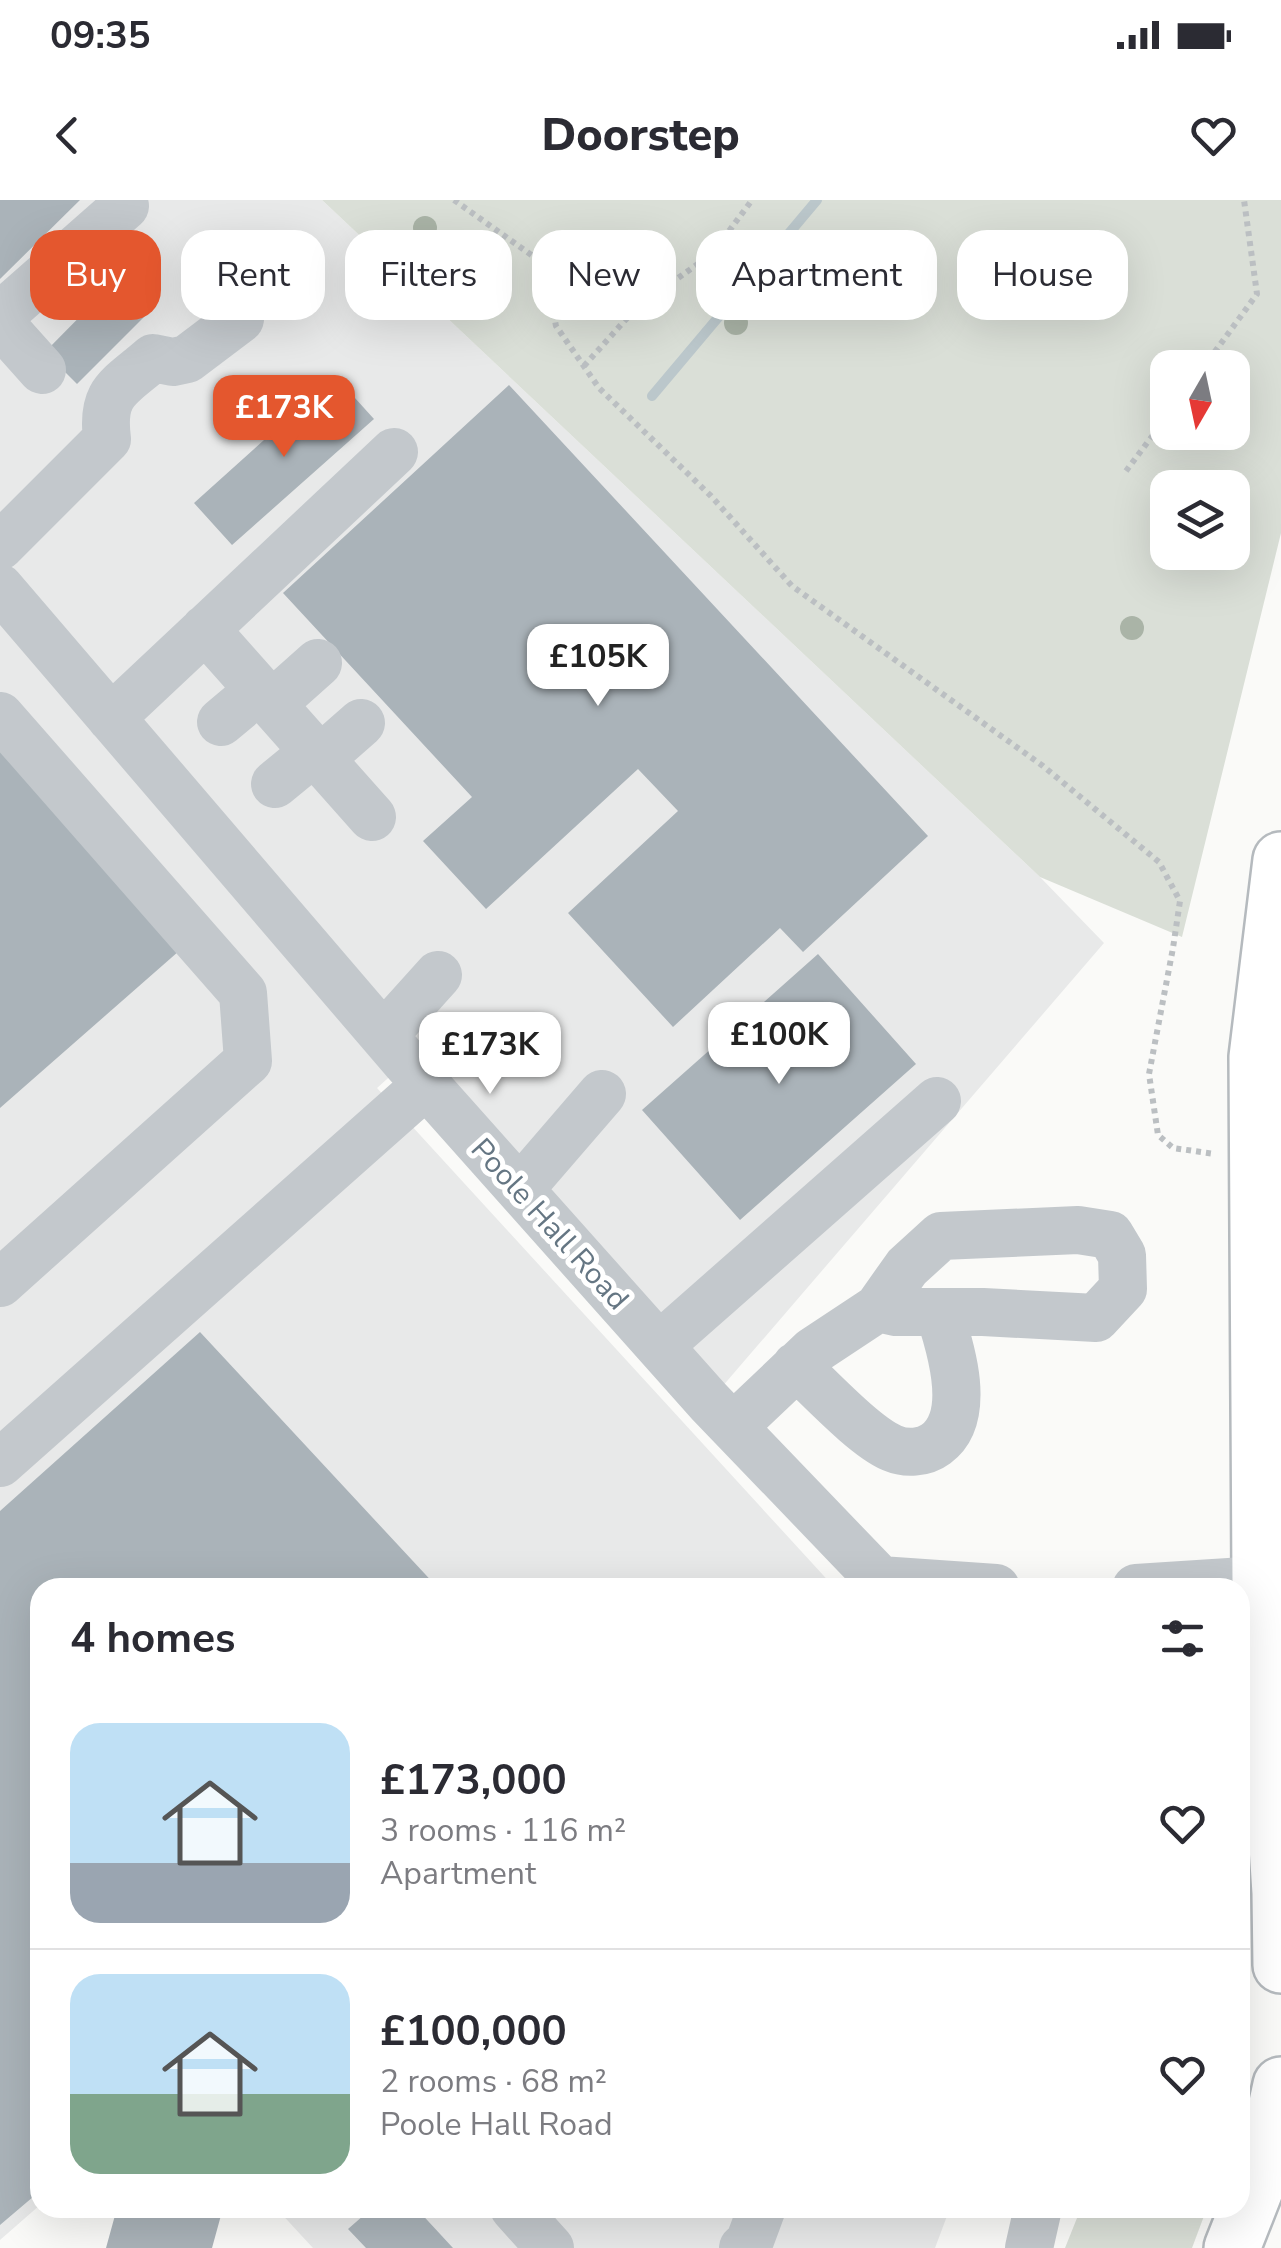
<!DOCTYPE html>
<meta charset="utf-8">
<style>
body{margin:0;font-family:"Nunito Sans",sans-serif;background:#f7f7f7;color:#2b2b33;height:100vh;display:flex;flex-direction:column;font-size:38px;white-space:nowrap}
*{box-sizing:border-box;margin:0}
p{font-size:32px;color:#7c7c81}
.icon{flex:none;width:55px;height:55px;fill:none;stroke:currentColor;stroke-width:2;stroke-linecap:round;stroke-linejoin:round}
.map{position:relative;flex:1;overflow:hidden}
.side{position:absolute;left:30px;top:1378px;width:1220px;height:640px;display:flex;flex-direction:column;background:#fff;border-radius:30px;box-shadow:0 10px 40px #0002}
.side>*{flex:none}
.guide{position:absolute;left:30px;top:30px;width:1222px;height:90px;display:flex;gap:20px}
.needle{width:65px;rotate:189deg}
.buttons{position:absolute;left:1150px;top:150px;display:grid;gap:20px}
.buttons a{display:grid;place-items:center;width:100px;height:100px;border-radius:20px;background:#fff;box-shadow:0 10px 40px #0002;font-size:50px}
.price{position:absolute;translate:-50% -85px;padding:0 22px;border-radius:20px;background:#fff;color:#222;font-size:32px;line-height:65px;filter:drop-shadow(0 2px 5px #0008)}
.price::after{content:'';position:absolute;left:50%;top:60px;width:30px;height:22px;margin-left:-15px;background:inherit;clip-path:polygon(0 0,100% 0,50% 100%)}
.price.on{background:#e4572e;color:#fff}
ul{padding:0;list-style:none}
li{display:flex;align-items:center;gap:30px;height:250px;padding:0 40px}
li+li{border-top:2px solid #e1e1e2}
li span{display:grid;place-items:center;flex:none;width:280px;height:200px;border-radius:30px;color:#555}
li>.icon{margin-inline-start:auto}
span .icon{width:120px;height:120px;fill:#fffc;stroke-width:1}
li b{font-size:42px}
h2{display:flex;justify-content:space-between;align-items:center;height:120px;padding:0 40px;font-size:42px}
.pill{padding:0 35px;border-radius:30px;background:#fff;box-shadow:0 10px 40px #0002;font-size:35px;line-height:90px}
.pill.on{background:#e4572e;color:#fff}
.status{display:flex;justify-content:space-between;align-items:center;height:70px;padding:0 50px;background:#fff;direction:ltr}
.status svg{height:28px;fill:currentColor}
header{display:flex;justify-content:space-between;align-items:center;height:130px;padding:0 40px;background:#fff;font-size:45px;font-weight:800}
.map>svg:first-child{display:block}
.built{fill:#e8e9e9}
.green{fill:#dadfd7;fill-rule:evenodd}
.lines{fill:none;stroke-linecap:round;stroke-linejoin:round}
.stream{stroke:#bbc7cb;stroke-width:10}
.building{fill:#aab3b9}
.major-casing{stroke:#b5babe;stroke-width:60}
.path{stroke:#bbbfc2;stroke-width:6;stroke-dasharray:5 5;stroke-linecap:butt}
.minor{stroke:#c3c8cc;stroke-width:48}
.major{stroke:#fff;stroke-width:55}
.tree{fill:#aab4a7}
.labels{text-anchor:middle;stroke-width:10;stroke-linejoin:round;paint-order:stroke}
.street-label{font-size:30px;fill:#657683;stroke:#fff}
</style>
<div class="status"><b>09:35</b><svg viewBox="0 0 49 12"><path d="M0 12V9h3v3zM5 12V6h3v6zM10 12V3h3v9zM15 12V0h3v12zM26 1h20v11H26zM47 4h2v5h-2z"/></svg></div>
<header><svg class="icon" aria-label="back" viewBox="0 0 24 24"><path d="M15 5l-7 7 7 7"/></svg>Doorstep<svg class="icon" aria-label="heart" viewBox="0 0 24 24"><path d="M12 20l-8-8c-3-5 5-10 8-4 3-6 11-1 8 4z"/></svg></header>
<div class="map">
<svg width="1281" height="2048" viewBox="0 0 1281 2048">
<rect width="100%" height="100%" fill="#fafaf8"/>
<!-- built -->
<path class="built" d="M0,0H322L1040,677L1104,743L709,1202L406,862L377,888L834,1387L40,1388V2005L0,2040Z
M276,2008H950L935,2048H313Z"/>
<!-- green -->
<path class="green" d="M322,0H1281V333L1182,737L1040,677ZM1168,168H1232V232H1168ZM1168,288H1232V352H1168Z
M1081,2008H1207L1192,2048H1065Z"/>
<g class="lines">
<!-- stream -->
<path class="stream" d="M652,196L817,0"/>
</g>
<!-- building -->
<path class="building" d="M0,0H80L0,79Z
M116,80L149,112L77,184L45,152Z
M335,176L374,219L232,345L194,303Z
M509,185L928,636L803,752L780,728L673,827L568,713L678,611L638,569L486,709L423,641L472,597L283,393Z
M0,548L179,751L0,908Z
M818,754L916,864L740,1020L642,910Z
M200,1132L438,1388H40V1991L0,2025V1311Z
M117,2008H223L212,2048H106Z
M372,2008H416L453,2048H366L348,2029Z"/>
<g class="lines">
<!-- major casing -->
<g class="major-casing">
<path id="major" d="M1281,660L1257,857L1260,1380L1280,1693L1281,1765
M1232,2048L1262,1972L1281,1885"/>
</g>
<!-- path -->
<path class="path" d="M454,0L544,64L556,126L599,188L711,296L792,386L1043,566L1159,662L1180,701L1173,748L1149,874L1158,935L1173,948L1215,954
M544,64L593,95L637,107
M584,166L637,107L712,54L752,0
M1203,168L1257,94L1244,0
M1126,271L1168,215"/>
<!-- minor -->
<path class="minor" d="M0,116L125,6
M0,123L42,170
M0,346L107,239C101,191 119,188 153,158L173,162L187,159L240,119
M0,388L406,862L709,1202L880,1380L996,1388
M205,429L372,617
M272,504L318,463
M0,516L243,793L248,861L0,1083
M111,518L394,252
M221,522L259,490
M320,559L361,523
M275,584L314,552
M384,835L438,775
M520,989L602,894
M659,1146L937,901
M796,1166C820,1188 864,1236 892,1248C906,1254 924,1253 936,1244C973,1217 951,1148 939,1112
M733,1227L813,1151L878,1108L907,1067L941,1036L1078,1030L1110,1035L1122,1055L1123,1089L1096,1118L983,1112H896L878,1108
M0,1263L427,884
M1136,1388L1260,1380
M514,2008L550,2048
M743,2048L749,2043L762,2008
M1029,2048L1038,2008"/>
<!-- major -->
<use href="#major" class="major"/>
</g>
<!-- trees -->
<g class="tree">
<circle cx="425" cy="28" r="12"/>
<circle cx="792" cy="53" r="12"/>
<circle cx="496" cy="72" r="12"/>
<circle cx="736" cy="123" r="12"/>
<circle cx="1132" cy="428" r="12"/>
</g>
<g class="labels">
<!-- street labels -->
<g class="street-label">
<text transform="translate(550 1024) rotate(48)" y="10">Poole Hall Road</text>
</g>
</g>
</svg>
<div class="buttons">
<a><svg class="needle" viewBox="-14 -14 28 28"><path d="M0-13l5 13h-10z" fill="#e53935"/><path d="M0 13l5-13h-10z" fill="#7c7c81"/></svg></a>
<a><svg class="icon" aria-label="layers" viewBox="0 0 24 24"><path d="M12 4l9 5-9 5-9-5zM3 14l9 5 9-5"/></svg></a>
</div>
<b class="price on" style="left:284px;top:260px">£173K</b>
<b class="price" style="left:598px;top:509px">£105K</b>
<b class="price" style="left:779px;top:887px">£100K</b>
<b class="price" style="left:490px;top:897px">£173K</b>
<div class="guide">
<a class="pill on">Buy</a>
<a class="pill">Rent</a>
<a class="pill">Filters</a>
<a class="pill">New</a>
<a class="pill">Apartment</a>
<a class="pill">House</a>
</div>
<section class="side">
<h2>4 homes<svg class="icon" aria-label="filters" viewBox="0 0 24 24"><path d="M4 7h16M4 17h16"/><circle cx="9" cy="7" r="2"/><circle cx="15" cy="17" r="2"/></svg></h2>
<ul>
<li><span style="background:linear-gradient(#bfe0f5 70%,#9aa5b1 0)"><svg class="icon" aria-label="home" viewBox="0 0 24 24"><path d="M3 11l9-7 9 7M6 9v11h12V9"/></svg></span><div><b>£173,000</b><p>3 rooms · 116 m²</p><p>Apartment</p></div><svg class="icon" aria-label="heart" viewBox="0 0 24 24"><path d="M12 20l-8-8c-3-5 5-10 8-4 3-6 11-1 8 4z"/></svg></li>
<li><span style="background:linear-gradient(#bfe0f5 60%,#7fa58c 0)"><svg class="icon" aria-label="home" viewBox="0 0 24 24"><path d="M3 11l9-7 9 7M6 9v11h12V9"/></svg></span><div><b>£100,000</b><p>2 rooms · 68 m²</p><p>Poole Hall Road</p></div><svg class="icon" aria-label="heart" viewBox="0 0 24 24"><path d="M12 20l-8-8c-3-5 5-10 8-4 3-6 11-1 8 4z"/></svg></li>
</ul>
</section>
</div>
